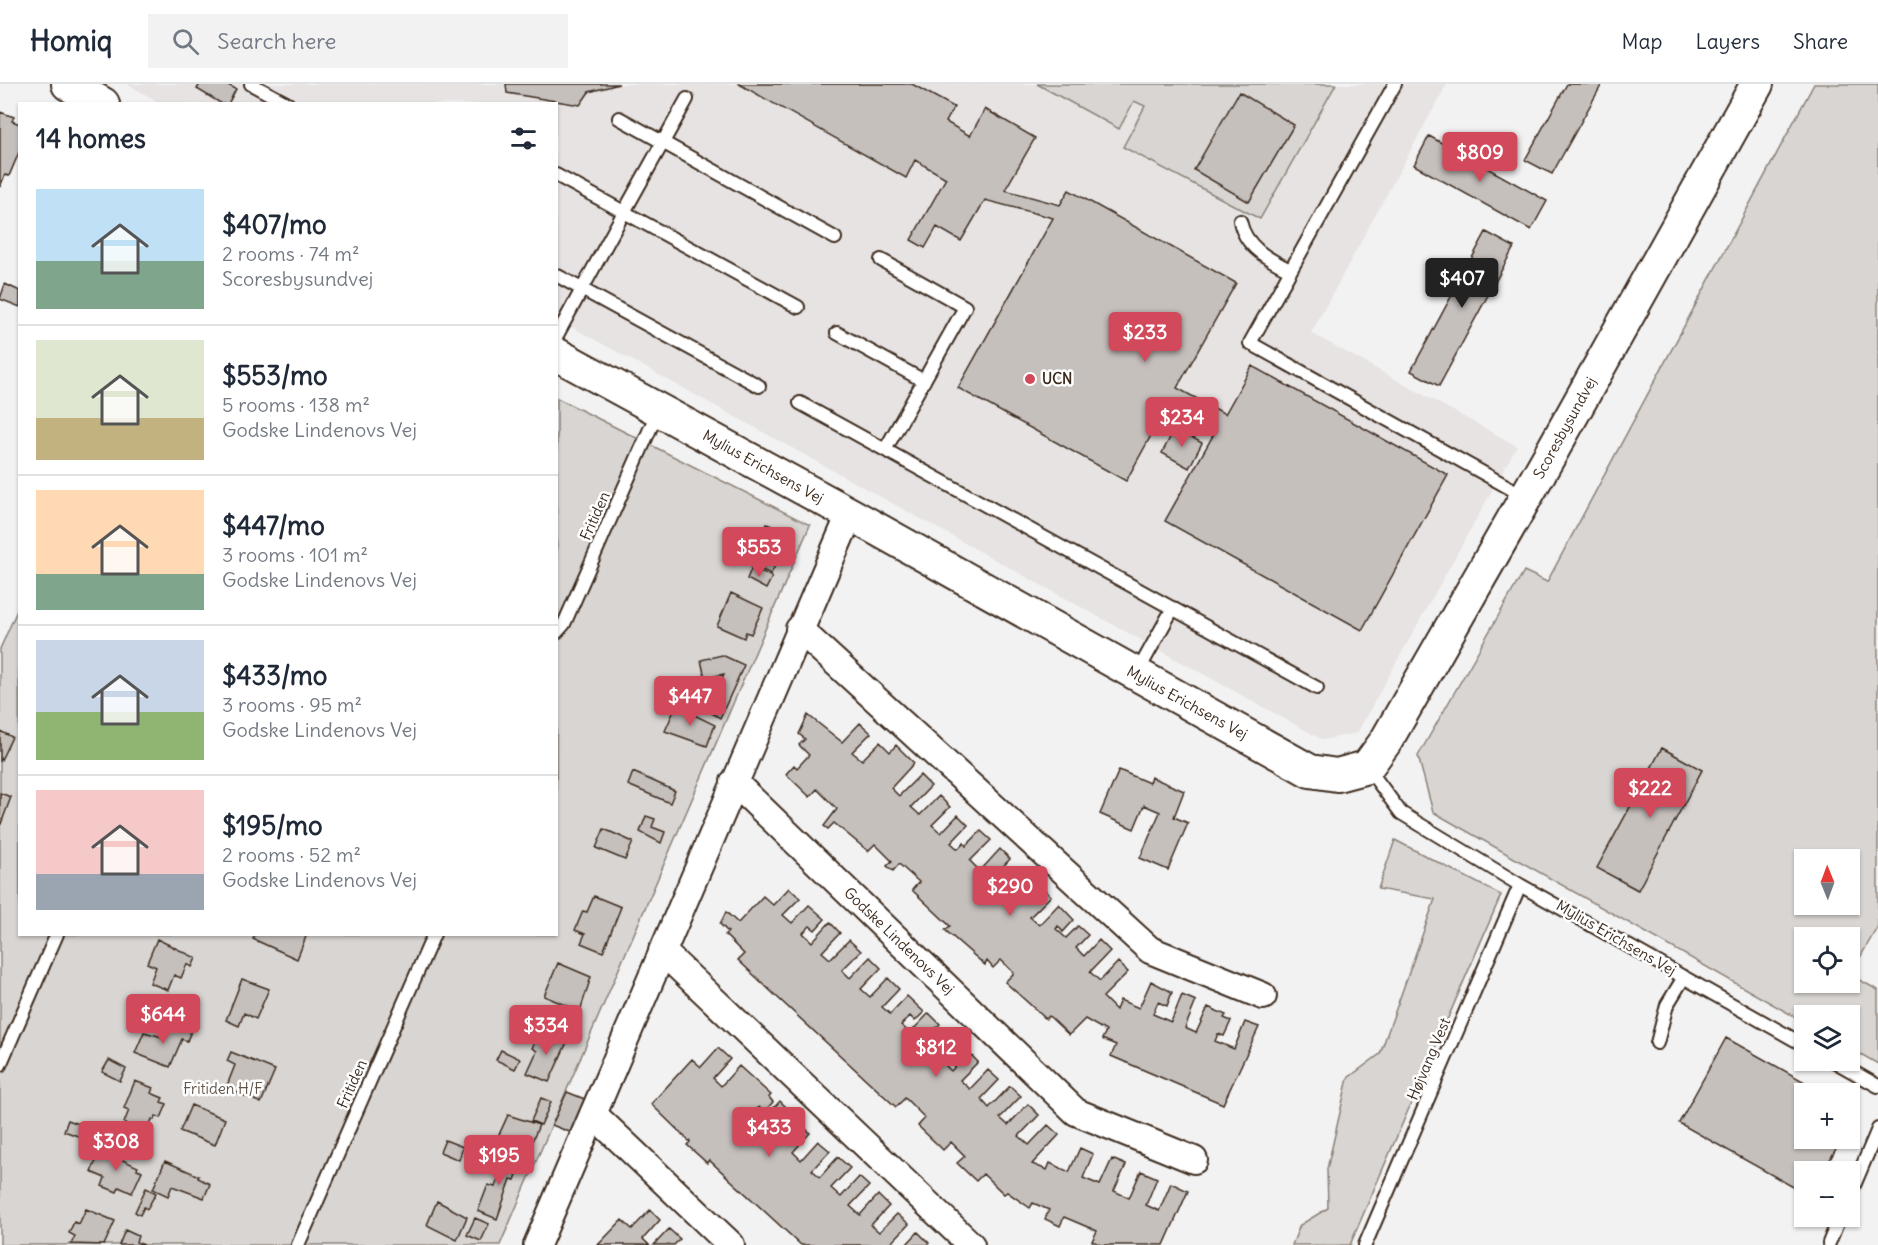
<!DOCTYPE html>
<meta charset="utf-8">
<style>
body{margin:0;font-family:Delius,sans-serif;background:#f2f2f3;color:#1f2937;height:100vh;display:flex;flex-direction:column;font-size:22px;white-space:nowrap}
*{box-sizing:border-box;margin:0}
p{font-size:20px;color:#747a83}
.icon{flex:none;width:33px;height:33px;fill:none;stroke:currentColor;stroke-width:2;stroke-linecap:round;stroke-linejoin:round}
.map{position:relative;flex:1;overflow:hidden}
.details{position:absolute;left:18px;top:18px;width:540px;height:834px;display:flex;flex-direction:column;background:#fff;border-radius:0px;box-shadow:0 2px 4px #0004}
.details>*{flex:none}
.needle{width:39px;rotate:359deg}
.fabs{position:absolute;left:1794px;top:765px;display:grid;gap:12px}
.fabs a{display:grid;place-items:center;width:66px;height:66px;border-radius:0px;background:#fff;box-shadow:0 2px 4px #0004;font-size:30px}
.price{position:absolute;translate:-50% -51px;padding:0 14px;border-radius:6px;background:#d1495b;color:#fff;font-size:20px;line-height:39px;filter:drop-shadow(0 2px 3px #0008)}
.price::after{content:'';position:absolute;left:50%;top:36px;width:18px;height:14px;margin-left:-9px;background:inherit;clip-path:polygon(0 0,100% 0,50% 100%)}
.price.current{background:#222;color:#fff}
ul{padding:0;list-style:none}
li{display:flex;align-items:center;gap:18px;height:150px;padding:0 18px}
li+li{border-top:2px solid #e0e1e3}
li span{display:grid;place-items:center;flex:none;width:168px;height:120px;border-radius:0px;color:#555}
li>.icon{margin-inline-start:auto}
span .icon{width:72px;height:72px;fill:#fffc;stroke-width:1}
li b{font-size:26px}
h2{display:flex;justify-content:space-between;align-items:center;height:72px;padding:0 18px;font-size:26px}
header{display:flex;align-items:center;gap:36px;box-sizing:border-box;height:84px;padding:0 30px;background:#fff;border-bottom:2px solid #e0e1e3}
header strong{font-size:28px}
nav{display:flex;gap:33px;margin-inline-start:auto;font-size:21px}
.search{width:420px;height:54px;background:#f2f2f3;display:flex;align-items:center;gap:15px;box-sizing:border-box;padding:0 21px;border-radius:0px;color:#747a83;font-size:22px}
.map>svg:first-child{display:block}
.built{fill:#e6e3e2}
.green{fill:#d8d5d2;stroke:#8a8078;stroke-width:1.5;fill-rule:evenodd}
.building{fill:#c6c0bd;stroke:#3b2a1e;stroke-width:1.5}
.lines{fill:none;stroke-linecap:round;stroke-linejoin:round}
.service-casing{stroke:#3b2a1e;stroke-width:16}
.minor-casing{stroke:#3b2a1e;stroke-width:30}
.tertiary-casing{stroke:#3b2a1e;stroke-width:36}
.service{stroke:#fff;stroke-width:12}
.minor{stroke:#fff;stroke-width:26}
.tertiary{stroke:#fff;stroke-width:32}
.poi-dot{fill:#d1495b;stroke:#fff;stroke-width:2}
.labels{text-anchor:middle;stroke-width:5;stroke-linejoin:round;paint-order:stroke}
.poi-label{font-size:15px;font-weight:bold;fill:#3b2a1e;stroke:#fff;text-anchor:start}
.street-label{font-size:15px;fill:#3b2a1e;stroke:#fff}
.park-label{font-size:15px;fill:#62554b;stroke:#fff}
</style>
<header>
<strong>Homiq</strong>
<div class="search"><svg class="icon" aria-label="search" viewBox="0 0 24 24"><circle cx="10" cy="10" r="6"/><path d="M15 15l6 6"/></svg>Search here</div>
<nav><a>Map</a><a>Layers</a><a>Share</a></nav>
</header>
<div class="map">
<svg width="1878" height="1161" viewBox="0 0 1878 1161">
<rect width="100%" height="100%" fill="#f3f2f2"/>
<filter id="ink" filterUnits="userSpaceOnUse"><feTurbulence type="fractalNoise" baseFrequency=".0167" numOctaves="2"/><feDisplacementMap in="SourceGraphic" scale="12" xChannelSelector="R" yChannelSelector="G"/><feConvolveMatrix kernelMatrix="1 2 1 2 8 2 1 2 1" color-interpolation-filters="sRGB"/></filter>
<g filter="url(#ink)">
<!-- built -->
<path class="built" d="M127,0H1447L1311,249L1517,362L1357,649L1323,656L557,235L556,20H162Z"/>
<!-- green -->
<path class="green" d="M1037,0H1336L1260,135L1123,63L1145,22L1134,17L1119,45Z
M1814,0H1878V842L1850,891L1878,906V980L1850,964V932H1804V938L1433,728L1418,672L1524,487L1547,498ZM1662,664L1702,686L1637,806L1598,784ZM1804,776H1850V820H1804ZM1804,854H1850V898H1804Z
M557,314L810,441L500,1161H0V565L19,522L20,850H556Z
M1395,756L1501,811L1350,1161H1292L1300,1141L1328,1124L1327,1085L1348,994L1380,970L1435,815L1378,805Z"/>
<!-- building -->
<path class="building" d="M200,0H226L236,5L228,20H222L197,5Z
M506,0H619L589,8L580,21L507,9Z
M739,0H912L954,23L946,38L970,52L985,25L1035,54L1005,106L1060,121L1069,106L1236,199L1177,304L1225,330L1252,282L1448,391L1362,546L1165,437L1216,346L1169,319L1126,397L958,304L1053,134L985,116L961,157L937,143L925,164L911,156L946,94L915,76L906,94Z
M1567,0H1602L1552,90L1525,76Z
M1239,8L1294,41L1249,118L1194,86Z
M0,28L14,33L12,37L20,40V66L9,92L5,91L0,103Z
M1429,52L1547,117L1531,146L1414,81Z
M1486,148L1514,163L1439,302L1411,287Z
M5,200L20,207V223L0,215Z
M1175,344L1202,359L1189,384L1162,369Z
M767,440L790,450L771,490L749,480Z
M752,483L772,493L766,505L747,495Z
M731,509L763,524L751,550L746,548L744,554L717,542Z
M722,571L744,581L720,634L703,624L707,615L712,617L724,590L705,594L701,576Z
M676,622L715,641L707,662L665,647Z
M808,631L842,658L860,639L871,649L852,668L862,676L880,658L890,668L896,661L914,679L891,704L899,712L920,691L931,702L911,723L920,731L939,712L950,723L932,741L941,749L958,731L968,741L951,759L958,765L964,759L966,762L981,747L991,756L970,777L980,787L1000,765L1010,775L991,795L1000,803L1019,783L1030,794L1016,808L1025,817L1040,801L1051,812L1030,833L1039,841L1059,820L1074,836L1063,848L1058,842L1056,845L1066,854L1078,842L1088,851L1076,864L1084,872L1099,856L1110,867L1090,888L1100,897L1118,878L1128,888L1103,913L1116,926L1120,916L1139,924L1151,897L1172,908L1167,922L1158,918L1153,930L1171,938L1182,911L1196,917L1185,944L1196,949L1208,923L1226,931L1224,934L1231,937L1224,952L1218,950L1215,957L1234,965L1245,938L1259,943L1223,1020L1111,972L1116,961L1102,955L1106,947L1085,935L1069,951L1049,932L1046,935L1005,898L1014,889L1001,876L993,884L987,877L985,881L945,846L950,842L912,806L919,798L899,780L893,787L887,782L892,777L875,760L868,767L834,739L828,745L824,742L837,725L817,705L810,713L786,690L794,681L797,684L809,671L799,661L805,655L799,650Z
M0,647L12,653L0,678Z
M1662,664L1702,686L1638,806L1597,784Z
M1119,686L1149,699L1151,693L1184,707L1174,733L1188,739L1168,786L1140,774L1160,728L1144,721L1134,745L1100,730Z
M633,688L675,707L670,719L628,701Z
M0,709L11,713L1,740L0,739Z
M646,732L655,735L652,743L665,748L661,759L640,748Z
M604,745L633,758L625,776L596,764Z
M789,804L800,814L783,831L792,839L809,821L825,835L815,846L810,842L803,849L812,858L830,838L840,849L822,868L830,875L849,856L861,867L842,886L850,894L870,873L881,884L861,905L870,913L888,894L899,905L882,923L890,930L907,912L924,928L915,937L910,932L901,941L910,949L929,929L940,940L921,960L927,967L946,948L958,959L941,977L951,987L968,968L978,978L960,996L970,1005L988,986L999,996L981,1015L989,1024L1010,1002L1021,1012L1000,1034L1008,1041L1028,1020L1039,1031L1019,1052L1029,1061L1048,1041L1059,1051L1032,1080L1047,1086L1050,1079L1069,1088L1080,1064L1093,1070L1083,1094L1100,1101L1112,1075L1126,1081L1114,1107L1129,1114L1141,1087L1157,1094L1146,1121L1159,1127L1171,1099L1188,1107L1164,1161H1101L1092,1157L1097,1147L1064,1133L1060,1142L1045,1135L1049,1126L1033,1119L1030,1124L1007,1108L1004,1110L983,1090L976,1097L957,1079L965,1072L951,1058L943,1066L939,1062L918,1042L925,1034L905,1014L896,1023L777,913L738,876L744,870L725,851L728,848L720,840L726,828L738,839L763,812L773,821Z
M594,812L621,823L603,868L581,859L585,850L575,846L583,827L587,828Z
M255,850H307L297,875L253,855Z
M157,855L196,874L192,883L187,880L181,894L174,891L168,906L150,899L156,883L147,879Z
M558,879L591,893L580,927L544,912Z
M242,895L269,905L256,935L244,929L239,942L226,936Z
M148,919L166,927L160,941L142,934Z
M172,939L191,947L187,957L182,955L170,983L135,969L144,948L166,954Z
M541,946L567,958L549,998L527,989L537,967L532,964Z
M1726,954L1826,1010H1804V1054H1842L1823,1088H1804V1109L1679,1039Z
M718,964L730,975L713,994L721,1002L739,982L771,1011L769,1013L773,1018L764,1028L759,1023L752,1031L760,1039L780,1017L792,1029L772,1049L781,1058L799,1038L810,1049L793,1068L801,1076L818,1057L830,1067L812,1086L820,1093L838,1073L850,1084L831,1104L841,1113L859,1093L869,1102L850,1122L860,1131L878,1111L889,1122L871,1141L879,1148L897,1130L909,1140L891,1159L893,1161H801L709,1076L707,1079L687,1061L690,1058L651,1020L692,975L701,983Z
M501,966L520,975L515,985L496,976Z
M231,968L275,986L261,1019L226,1004L235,981L227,977Z
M109,976L126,985L120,997L102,988Z
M135,997L153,1004L151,1009L163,1014L161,1018L167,1020L161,1034L156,1032L154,1036L152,1035L147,1049L124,1039L129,1026L124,1024Z
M567,1008L587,1016L572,1049L552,1041Z
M541,1014L551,1018L541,1041L531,1037Z
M191,1021L225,1035L215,1061L180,1047Z
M508,1031L539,1041L526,1072L507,1063L509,1058L498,1053Z
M68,1036L93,1045L89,1056L64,1047Z
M445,1056L463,1063L459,1076L440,1068Z
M101,1066L138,1083L137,1085L142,1087L132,1109L119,1103L117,1108L102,1102L105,1094L91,1088Z
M496,1070L521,1080L515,1096L511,1095L497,1135L478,1127L488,1101L495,1103L500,1090L490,1086Z
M165,1077L199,1092L198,1094L210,1100L204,1114L172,1102L168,1112L153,1105Z
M146,1104L156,1109L147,1125L144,1123L140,1131L135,1128Z
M437,1117L467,1133L457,1156L427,1141Z
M86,1125L115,1137L104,1161L71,1160L75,1152L69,1149L74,1138L79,1140Z
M650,1126L660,1136L643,1155L649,1161H598L622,1136L632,1145Z
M475,1134L489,1140L481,1157L467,1151Z
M669,1145L680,1155L674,1161H654Z
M125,1146L138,1152L136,1158L144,1161H119Z
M918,1148L929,1159L927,1161H906Z"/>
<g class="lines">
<!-- service casing -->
<g class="service-casing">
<path id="service" d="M251,0L288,20
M1395,0L1250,259L1526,413
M687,15L624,128L798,223
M619,34L835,154
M556,91L624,128L556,253
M1240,137C1245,163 1268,175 1290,186
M881,176L965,223L885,366
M556,191L759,302
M837,249L924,297
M800,319L1317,604
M556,549L564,540L658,327
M1137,589L1173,524
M1367,683L1401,729L1520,801L1804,961
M1657,959L1667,921L1684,893
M1832,976L1878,1002
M0,981L57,850
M1850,1111L1878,1045
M1829,1159L1840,1132
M298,1161L434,850
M1365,1161L1520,801"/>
</g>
<!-- minor casing -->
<g class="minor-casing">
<path id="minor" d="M799,545L1150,866L1263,912
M734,698L1076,1028L1194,1076
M662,867L971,1161
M593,1030L731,1161
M537,1161L850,430"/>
</g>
<!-- tertiary casing -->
<g class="tertiary-casing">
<path id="tertiary" d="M68,0L103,20
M556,270L850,430L1310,687L1337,691L1367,683L1386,657L1551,369L1757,0"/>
</g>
<!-- service -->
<use href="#service" class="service"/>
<!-- minor -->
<use href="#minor" class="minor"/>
<!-- tertiary -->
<use href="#tertiary" class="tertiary"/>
</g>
</g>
<!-- markers -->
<circle class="poi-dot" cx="1030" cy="295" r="6"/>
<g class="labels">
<!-- poi labels -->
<g class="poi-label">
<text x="1042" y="300">UCN</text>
</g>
<!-- street labels -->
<g class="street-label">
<text transform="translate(1565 344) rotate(-61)" y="5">Scoresbysundvej</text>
<text transform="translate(763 383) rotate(29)" y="5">Mylius Erichsens Vej</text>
<text transform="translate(595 432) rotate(-66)" y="5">Fritiden</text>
<text transform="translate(1187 619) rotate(29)" y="5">Mylius Erichsens Vej</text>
<text transform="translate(1616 854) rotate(30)" y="5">Mylius Erichsens Vej</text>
<text transform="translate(899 857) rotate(44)" y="5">Godske Lindenovs Vej</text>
<text transform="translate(1429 975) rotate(-67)" y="5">Højvang Vest</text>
<text transform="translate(352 1000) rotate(-66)" y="5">Fritiden</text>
</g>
<!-- park labels -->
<g class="park-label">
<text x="223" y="1010">Fritiden H/F</text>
</g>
</g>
</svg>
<div class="fabs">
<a><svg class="needle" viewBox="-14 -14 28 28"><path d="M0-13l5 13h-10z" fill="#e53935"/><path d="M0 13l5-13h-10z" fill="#747a83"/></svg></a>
<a><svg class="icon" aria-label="locate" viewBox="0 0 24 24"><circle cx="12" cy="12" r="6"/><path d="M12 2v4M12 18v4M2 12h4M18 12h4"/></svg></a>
<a><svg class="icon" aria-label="layers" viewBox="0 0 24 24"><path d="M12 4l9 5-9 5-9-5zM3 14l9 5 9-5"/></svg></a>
<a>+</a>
<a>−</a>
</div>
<b class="price" style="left:1480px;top:99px">$809</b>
<b class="price current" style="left:1462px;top:225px">$407</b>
<b class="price" style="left:1145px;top:279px">$233</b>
<b class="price" style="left:1182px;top:364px">$234</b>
<b class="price" style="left:759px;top:494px">$553</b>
<b class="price" style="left:690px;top:643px">$447</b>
<b class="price" style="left:1650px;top:735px">$222</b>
<b class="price" style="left:1010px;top:833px">$290</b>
<b class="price" style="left:163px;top:961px">$644</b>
<b class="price" style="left:546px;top:972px">$334</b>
<b class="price" style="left:936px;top:994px">$812</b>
<b class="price" style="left:769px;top:1074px">$433</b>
<b class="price" style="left:116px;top:1088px">$308</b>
<b class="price" style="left:499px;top:1102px">$195</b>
<section class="details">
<h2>14 homes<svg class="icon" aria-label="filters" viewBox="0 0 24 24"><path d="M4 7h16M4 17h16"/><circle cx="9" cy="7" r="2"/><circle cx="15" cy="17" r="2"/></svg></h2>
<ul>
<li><span style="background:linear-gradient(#bfe0f5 60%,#7fa58c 0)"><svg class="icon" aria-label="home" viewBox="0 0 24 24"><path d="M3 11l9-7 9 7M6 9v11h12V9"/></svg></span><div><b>$407/mo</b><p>2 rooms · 74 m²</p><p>Scoresbysundvej</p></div></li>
<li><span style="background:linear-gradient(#dfe7d0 65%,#c2b280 0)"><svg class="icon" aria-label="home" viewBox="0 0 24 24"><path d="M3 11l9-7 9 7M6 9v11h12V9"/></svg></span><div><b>$553/mo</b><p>5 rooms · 138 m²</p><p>Godske Lindenovs Vej</p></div></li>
<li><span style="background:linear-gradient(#ffd9b3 70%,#7fa58c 0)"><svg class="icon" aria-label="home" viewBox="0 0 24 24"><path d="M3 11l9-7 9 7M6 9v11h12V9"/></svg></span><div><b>$447/mo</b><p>3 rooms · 101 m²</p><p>Godske Lindenovs Vej</p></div></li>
<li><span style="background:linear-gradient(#c9d6e8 60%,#8fb573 0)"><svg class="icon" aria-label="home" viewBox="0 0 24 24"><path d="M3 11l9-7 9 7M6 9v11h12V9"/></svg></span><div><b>$433/mo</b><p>3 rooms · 95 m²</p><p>Godske Lindenovs Vej</p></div></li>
<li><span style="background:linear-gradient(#f6c9c9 70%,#9aa5b1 0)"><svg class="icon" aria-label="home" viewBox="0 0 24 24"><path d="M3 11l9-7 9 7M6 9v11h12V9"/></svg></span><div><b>$195/mo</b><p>2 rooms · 52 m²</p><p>Godske Lindenovs Vej</p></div></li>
</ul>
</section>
</div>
